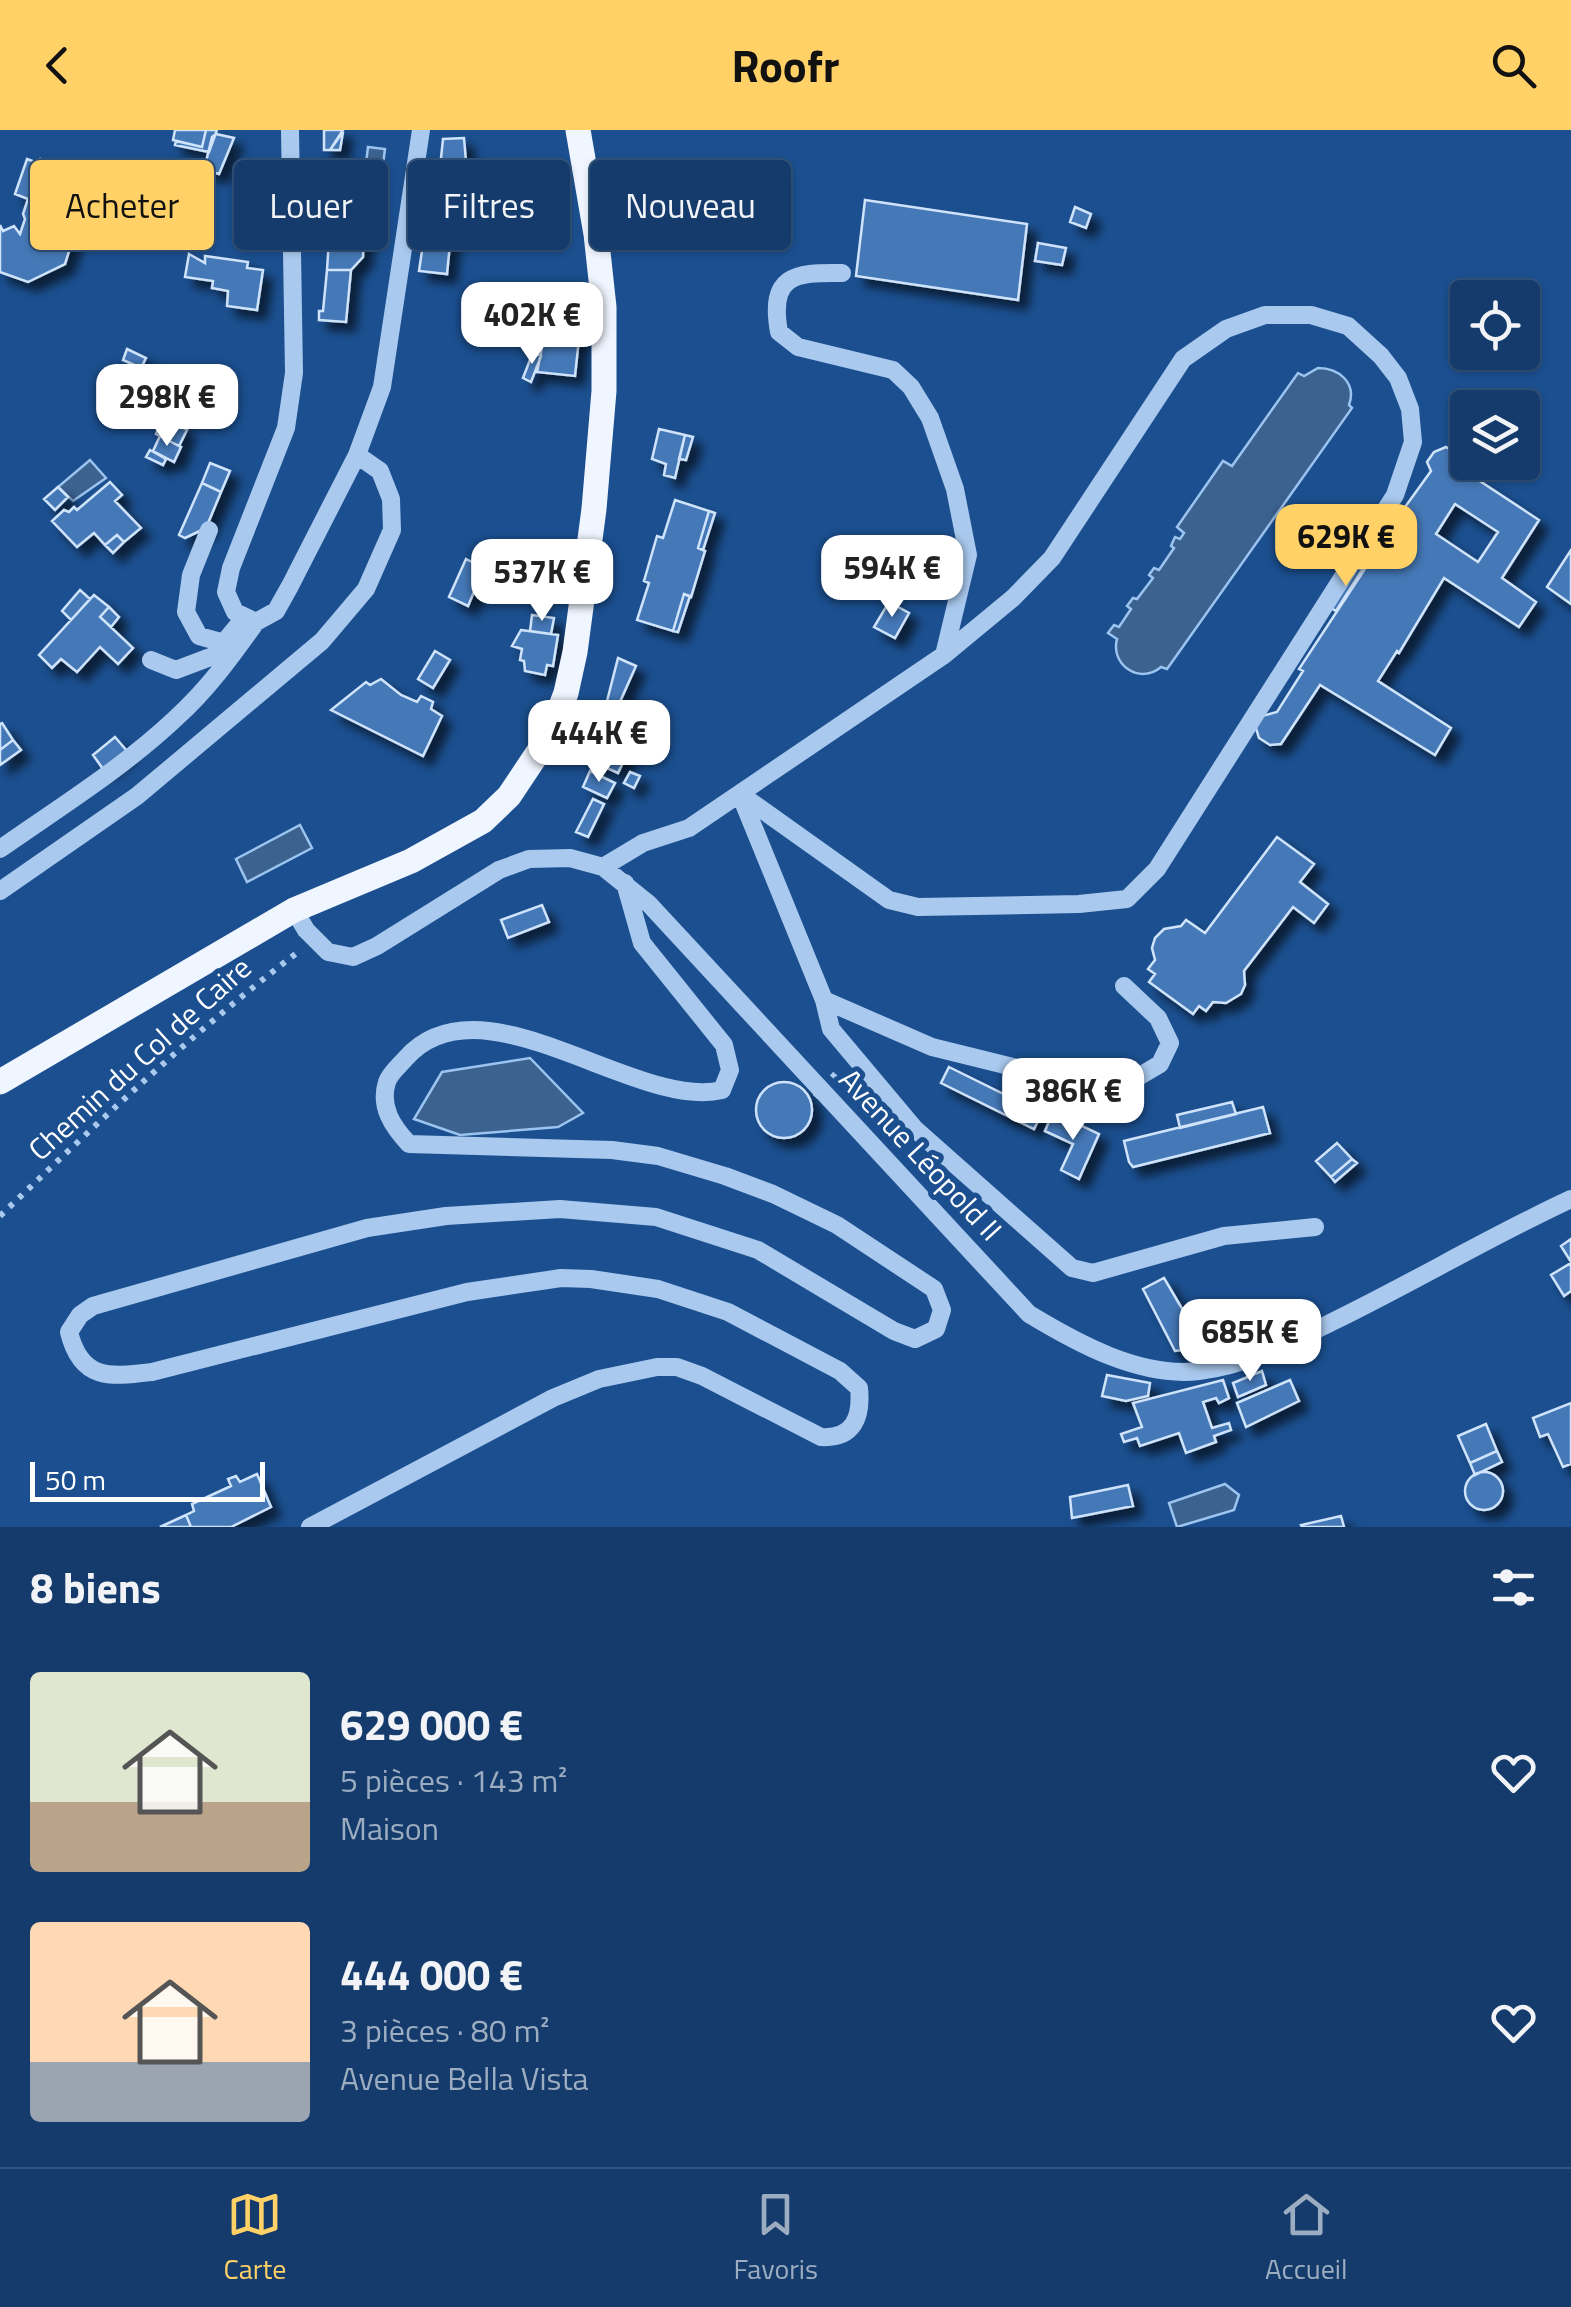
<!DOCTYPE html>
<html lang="fr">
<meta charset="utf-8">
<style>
body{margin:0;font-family:"Titillium Web",sans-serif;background:#1d4271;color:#f1f3f6;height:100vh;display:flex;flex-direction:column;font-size:38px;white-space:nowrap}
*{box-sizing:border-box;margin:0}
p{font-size:32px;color:#9dadc1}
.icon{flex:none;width:55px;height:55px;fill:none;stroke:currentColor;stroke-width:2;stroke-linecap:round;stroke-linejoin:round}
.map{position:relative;height:1397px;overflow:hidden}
.sheet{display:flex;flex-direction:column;background:#143b6b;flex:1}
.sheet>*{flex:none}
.banner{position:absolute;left:30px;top:30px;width:1000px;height:90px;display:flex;gap:20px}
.buttons{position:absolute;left:1450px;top:150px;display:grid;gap:20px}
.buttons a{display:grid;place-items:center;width:90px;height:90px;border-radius:10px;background:#143b6b;box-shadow:0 2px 8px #0004,0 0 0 2px #33557e;font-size:50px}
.scale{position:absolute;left:30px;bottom:25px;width:235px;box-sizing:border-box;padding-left:10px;border:5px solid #fff;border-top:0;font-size:28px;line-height:35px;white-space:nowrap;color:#fff;-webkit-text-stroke:8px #1b4f8f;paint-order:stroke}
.price{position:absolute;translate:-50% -85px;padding:0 22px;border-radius:20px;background:#fff;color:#222;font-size:32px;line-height:65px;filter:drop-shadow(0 2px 5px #0008)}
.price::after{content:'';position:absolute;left:50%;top:60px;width:30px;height:22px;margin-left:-15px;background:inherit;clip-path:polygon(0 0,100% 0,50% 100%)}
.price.current{background:#ffd166;color:#111}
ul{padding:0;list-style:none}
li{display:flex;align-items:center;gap:30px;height:250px;padding:0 30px}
li span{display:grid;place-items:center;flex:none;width:280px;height:200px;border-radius:10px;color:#555}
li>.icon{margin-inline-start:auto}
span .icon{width:120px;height:120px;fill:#fffc;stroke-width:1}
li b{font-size:42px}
h2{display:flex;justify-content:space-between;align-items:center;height:120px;padding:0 30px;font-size:42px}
.tag{padding:0 35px;border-radius:10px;background:#143b6b;box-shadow:0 2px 8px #0004,0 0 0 2px #33557e;font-size:35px;line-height:90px}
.tag.current{background:#ffd166;color:#111}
header{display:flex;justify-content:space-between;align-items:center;height:130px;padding:0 30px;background:#ffd166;color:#111;font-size:45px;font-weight:700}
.tab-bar{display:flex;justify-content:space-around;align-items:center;height:140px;border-top:2px solid #33557e;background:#143b6b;font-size:28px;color:#9dadc1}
.tab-bar a{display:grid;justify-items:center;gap:5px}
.tab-bar .current{color:#ffd166}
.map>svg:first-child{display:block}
.water{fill:#3c6290;stroke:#9cc4f0;stroke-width:2.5}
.building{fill:#4478b7;stroke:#cfe3fa;stroke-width:2.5;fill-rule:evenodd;filter:url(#shadow)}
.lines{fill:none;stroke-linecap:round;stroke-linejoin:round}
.path{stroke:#a9c9ee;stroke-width:6;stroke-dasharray:5 8;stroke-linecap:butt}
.minor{stroke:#a9c9ee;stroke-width:18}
.major{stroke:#f0f6ff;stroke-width:25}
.path-bridge{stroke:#a9c9ee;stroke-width:6;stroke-dasharray:5 8;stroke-linecap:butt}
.labels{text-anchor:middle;stroke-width:10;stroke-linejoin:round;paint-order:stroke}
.street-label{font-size:30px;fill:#fff;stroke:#1b4f8f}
</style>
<header><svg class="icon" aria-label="back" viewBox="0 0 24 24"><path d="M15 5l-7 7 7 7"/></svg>Roofr<svg class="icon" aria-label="search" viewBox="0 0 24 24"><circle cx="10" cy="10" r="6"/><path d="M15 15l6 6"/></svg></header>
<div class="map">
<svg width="1571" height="1397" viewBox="0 0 1571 1397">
<defs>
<filter id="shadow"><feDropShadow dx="9" dy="9" stdDeviation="5" flood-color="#0009"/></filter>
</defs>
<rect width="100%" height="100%" fill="#1b4f8f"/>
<!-- water -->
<path class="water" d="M368,17L385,19L378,74L361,73Z
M1318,238C1339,238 1357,253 1349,275L1352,278L1167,539L1161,537C1140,555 1110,535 1117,509L1108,503L1114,495L1119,497L1131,479L1127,476L1133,468L1137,469L1153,448L1149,445L1154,438L1159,440L1174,418L1171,416L1175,407L1180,409L1184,403L1177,397L1223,331L1232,336L1298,243L1304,246Z
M90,330L106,348L73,371L58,357Z
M300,695L312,718L247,752L236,729Z
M530,928L583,983L558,997L460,1005L414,989L442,942Z
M1225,1354L1239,1365L1234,1380L1177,1397L1169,1373Z"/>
<!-- building -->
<path class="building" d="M175,0H206L202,17L173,10Z
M206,0H217L209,22L175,15L176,11L202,17Z
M324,0H343L330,20H324Z
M343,2L340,20H330Z
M216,4L234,8L219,44L204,40L212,7Z
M464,8L467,44L486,40L494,73L470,78L472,90L452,93L447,144L419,141L426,94L434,95L443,9Z
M27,29L35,32L40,29L44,36L51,38L57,34L60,41L70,44L59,76L81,83L65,134L28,152L0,142V95L3,101L14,96L20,104L25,89L23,84L28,69L15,64Z
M865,70L1027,94L1018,170L856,146Z
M1075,77L1091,84L1086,98L1070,92Z
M330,94L364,95L363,127L351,140H327Z
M1038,113L1066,118L1062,135L1035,131Z
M189,124L205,133V126L248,132L247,138L263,140L257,180L227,176L228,161L212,158L213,151L185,147Z
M327,140H351L346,192L319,190V181H323Z
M554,188L581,190L575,246L537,242L544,208L549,209L548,196Z
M127,219L146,228L141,238L123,230Z
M533,222L541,226L531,252L523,248Z
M168,272L182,280L176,294L161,286Z
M163,287L187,300L179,316L156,304Z
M659,299L685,305L675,348L664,345L666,334L652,329Z
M685,305L693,307L686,330L679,329Z
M160,306L181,317L174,332L153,321Z
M1446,317L1456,323L1460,338L1539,390L1502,448L1536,472L1519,497L1444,448L1399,523L1397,521L1378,551L1451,598L1435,625L1320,555L1281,614L1270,615L1259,608L1255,595L1262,586L1277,582L1303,541L1299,539L1384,410L1382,409L1431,341L1427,332L1434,322ZM1455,374L1498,402L1478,432L1436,404Z
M150,320L166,329L163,335L146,327Z
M210,333L230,341L221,362L202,353Z
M110,352L122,365L115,371L141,398L124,412L117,405L105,415L94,403L77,417L52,391L64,380L69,382L74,377L77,380Z
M202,353L221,362L206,398L185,408L179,405Z
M58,357L68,367L55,380L44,369Z
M675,370L709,381L698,418L705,421L691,467L684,464L673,501L637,490L649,453L644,451L657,406L663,408Z
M709,381L715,383L703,420L698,418Z
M117,405L124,412L113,423L105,415Z
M1571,420V474L1547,457Z
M466,429L484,438L468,476L449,467Z
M1357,437L1362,440L1336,481L1331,478Z
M80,460L90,469L71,490L62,481Z
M684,464L690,466L678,502L673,501Z
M94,465L109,477L100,487L133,518L118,534L100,517L77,542L61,529L52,538L39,525Z
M889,472L909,483L895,508L874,497Z
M109,477L119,487L111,497L100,487Z
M532,485L554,488L551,504L530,501Z
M521,500L558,505L553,536L547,535L545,545L525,541L524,531L520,530L522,519L512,516Z
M435,521L450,530L433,558L418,549Z
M618,528L636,536L615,583L640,596L618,643L585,628L602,578L605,579Z
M381,549L401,565L417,572L421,566L433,572L431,579L442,586L423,626L331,580L366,552L370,555Z
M2,593L13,610L0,620V594Z
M115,607L127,621L103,639L93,625Z
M13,610L21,620L0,635V620Z
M590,641L615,653L607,668L583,657Z
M630,642L640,646L634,658L624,653Z
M593,669L604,674L588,707L576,702Z
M1277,707L1314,734L1300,752L1328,774L1314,793L1293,777L1244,841L1245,855L1241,864L1226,873L1213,872L1206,881L1199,876L1193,884L1149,852L1155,844L1148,839L1155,830L1152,818L1155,808L1164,799L1181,796L1186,790L1205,803Z
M542,775L549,792L508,808L501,790Z
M949,937L1042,983L1034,999L941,953Z
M756 980a28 28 0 1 1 56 0a28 28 0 1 1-56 0Z
M1232,972L1236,984L1180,998L1177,985Z
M1263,977L1270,1003L1133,1037L1129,1032L1124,1011Z
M1053,982L1099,1004L1079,1049L1061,1040L1073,1014L1045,1001Z
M1337,1013L1352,1029L1331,1047L1316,1031Z
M1352,1029L1357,1033L1335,1052L1331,1047Z
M1571,1109V1132L1561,1116Z
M1571,1133V1161L1564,1166L1551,1145Z
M1164,1148L1184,1182L1188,1181L1208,1217L1175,1221L1143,1159Z
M1262,1241L1266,1255L1238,1267L1233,1253Z
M1107,1245L1150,1253L1148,1266L1126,1271L1102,1266Z
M1223,1250L1229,1268L1219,1273L1216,1268L1203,1272L1212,1298L1229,1293L1231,1300L1214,1306L1216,1312L1186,1323L1179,1303L1140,1316L1137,1308L1124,1312L1121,1304L1142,1297L1133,1273Z
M1290,1250L1299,1271L1246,1297L1237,1273Z
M1571,1273V1334L1563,1337L1548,1304L1540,1307L1533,1288Z
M1486,1294L1497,1321L1470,1333L1458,1306Z
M1497,1321L1502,1332L1475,1345L1470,1333Z
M1465 1361a19 19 0 1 1 38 0a19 19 0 1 1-38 0Z
M257,1344L271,1377L231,1397H191L186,1385L194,1381L192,1374L231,1356L228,1349L236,1346L240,1352Z
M1128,1355L1133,1376L1072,1388L1070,1367Z
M186,1385L191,1397H160Z
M1341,1386L1344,1397H1302L1301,1395Z"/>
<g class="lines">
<!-- path -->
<path class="path" d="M0,1086C96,994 192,903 298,822"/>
<!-- minor -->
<path class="minor" d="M290,0L294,243L286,298L231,438L226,462L235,482L256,492L276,481L290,456L357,325L382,257L421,0
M842,143C793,142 769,146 779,202L798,217L893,240L911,257L930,288L955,359L968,425L944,525
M209,400L191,445L186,482L199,506L224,513
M151,530L176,540L213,526L244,488
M740,664L824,870L831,899L915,999L1072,1138L1093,1143L1224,1106L1315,1097
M0,719C60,677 123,638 176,588C207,560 232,526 256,492
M603,737L643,713L689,698L944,525L1013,468L1052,428L1183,229L1226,199L1265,185H1311L1348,196L1381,226L1398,248L1410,279L1413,312L1395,365L1157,739L1127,769L1079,774L918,777L889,770L740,664
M0,761L137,666L322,511L366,459L392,400L391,369L380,341L357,325
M294,780L306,800L328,822L353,827L377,816L499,740L529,729L570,728L603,737L649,774L1029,1184C1077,1213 1140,1248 1199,1241C1248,1235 1291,1212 1334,1191C1414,1152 1491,1106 1571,1069
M824,870L932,917L1098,958L1128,953L1160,934L1170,913L1158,888L1124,856
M310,1397L553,1268L599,1249L657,1237H677L702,1246L821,1307C853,1309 862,1288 859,1258L840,1241L728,1182L658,1159L591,1149L561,1148L467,1162L152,1242C110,1247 81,1251 69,1202L80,1185L93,1176L367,1098L446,1086L560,1079L656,1087L758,1120L894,1201L915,1209L936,1199L942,1180L934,1159L837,1095L773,1064L725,1046L658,1026L612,1020L409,1014C393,997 379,977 387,952C390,943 400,935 406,928C482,843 636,981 722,960L730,940L724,915L642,813L625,753"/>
<!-- major -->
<path class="major" d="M0,952L294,780L411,731L483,691L509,666L551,603L566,563L575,522L594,379L604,261V177L596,104L578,0"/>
<!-- path-bridge -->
<path class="path-bridge" d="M815,967L836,943"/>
</g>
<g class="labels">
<!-- street labels -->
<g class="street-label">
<text transform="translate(140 929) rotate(-42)" y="10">Chemin du Col de Caire</text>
<text transform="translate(920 1025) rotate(47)" y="10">Avenue Léopold II</text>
</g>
</g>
</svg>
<div class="buttons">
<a><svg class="icon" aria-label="locate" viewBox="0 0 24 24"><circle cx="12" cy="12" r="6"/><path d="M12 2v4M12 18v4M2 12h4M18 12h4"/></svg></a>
<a><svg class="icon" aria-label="layers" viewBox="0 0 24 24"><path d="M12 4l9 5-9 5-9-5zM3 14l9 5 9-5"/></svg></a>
</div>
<div class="scale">50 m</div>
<b class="price" style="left:532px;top:237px">402K €</b>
<b class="price" style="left:167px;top:319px">298K €</b>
<b class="price current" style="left:1346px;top:459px">629K €</b>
<b class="price" style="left:892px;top:490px">594K €</b>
<b class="price" style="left:542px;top:494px">537K €</b>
<b class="price" style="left:599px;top:655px">444K €</b>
<b class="price" style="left:1073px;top:1013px">386K €</b>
<b class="price" style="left:1250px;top:1254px">685K €</b>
<div class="banner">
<a class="tag current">Acheter</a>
<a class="tag">Louer</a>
<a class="tag">Filtres</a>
<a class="tag">Nouveau</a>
</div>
</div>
<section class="sheet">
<h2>8 biens<svg class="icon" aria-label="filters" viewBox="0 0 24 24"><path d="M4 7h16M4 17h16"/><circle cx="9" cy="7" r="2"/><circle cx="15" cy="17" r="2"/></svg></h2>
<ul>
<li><span style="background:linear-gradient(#dfe7d0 65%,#b9a48a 0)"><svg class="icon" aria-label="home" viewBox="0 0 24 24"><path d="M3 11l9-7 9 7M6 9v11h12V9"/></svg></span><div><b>629 000 €</b><p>5 pièces · 143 m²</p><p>Maison</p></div><svg class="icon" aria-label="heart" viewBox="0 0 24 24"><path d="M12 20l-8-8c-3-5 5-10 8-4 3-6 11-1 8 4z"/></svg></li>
<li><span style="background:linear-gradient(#ffd9b3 70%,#9aa5b1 0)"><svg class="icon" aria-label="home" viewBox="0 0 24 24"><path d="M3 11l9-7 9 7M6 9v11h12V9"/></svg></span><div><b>444 000 €</b><p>3 pièces · 80 m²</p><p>Avenue Bella Vista</p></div><svg class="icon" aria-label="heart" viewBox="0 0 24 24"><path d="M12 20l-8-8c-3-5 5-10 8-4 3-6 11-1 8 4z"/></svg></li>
</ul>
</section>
<nav class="tab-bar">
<a class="current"><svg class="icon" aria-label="map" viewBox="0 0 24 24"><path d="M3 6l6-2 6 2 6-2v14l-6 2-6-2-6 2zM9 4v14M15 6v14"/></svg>Carte</a>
<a><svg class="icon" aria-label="saved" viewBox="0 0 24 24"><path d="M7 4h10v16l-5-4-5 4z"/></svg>Favoris</a>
<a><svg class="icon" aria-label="home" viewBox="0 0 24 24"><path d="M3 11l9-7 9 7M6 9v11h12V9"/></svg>Accueil</a>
</nav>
